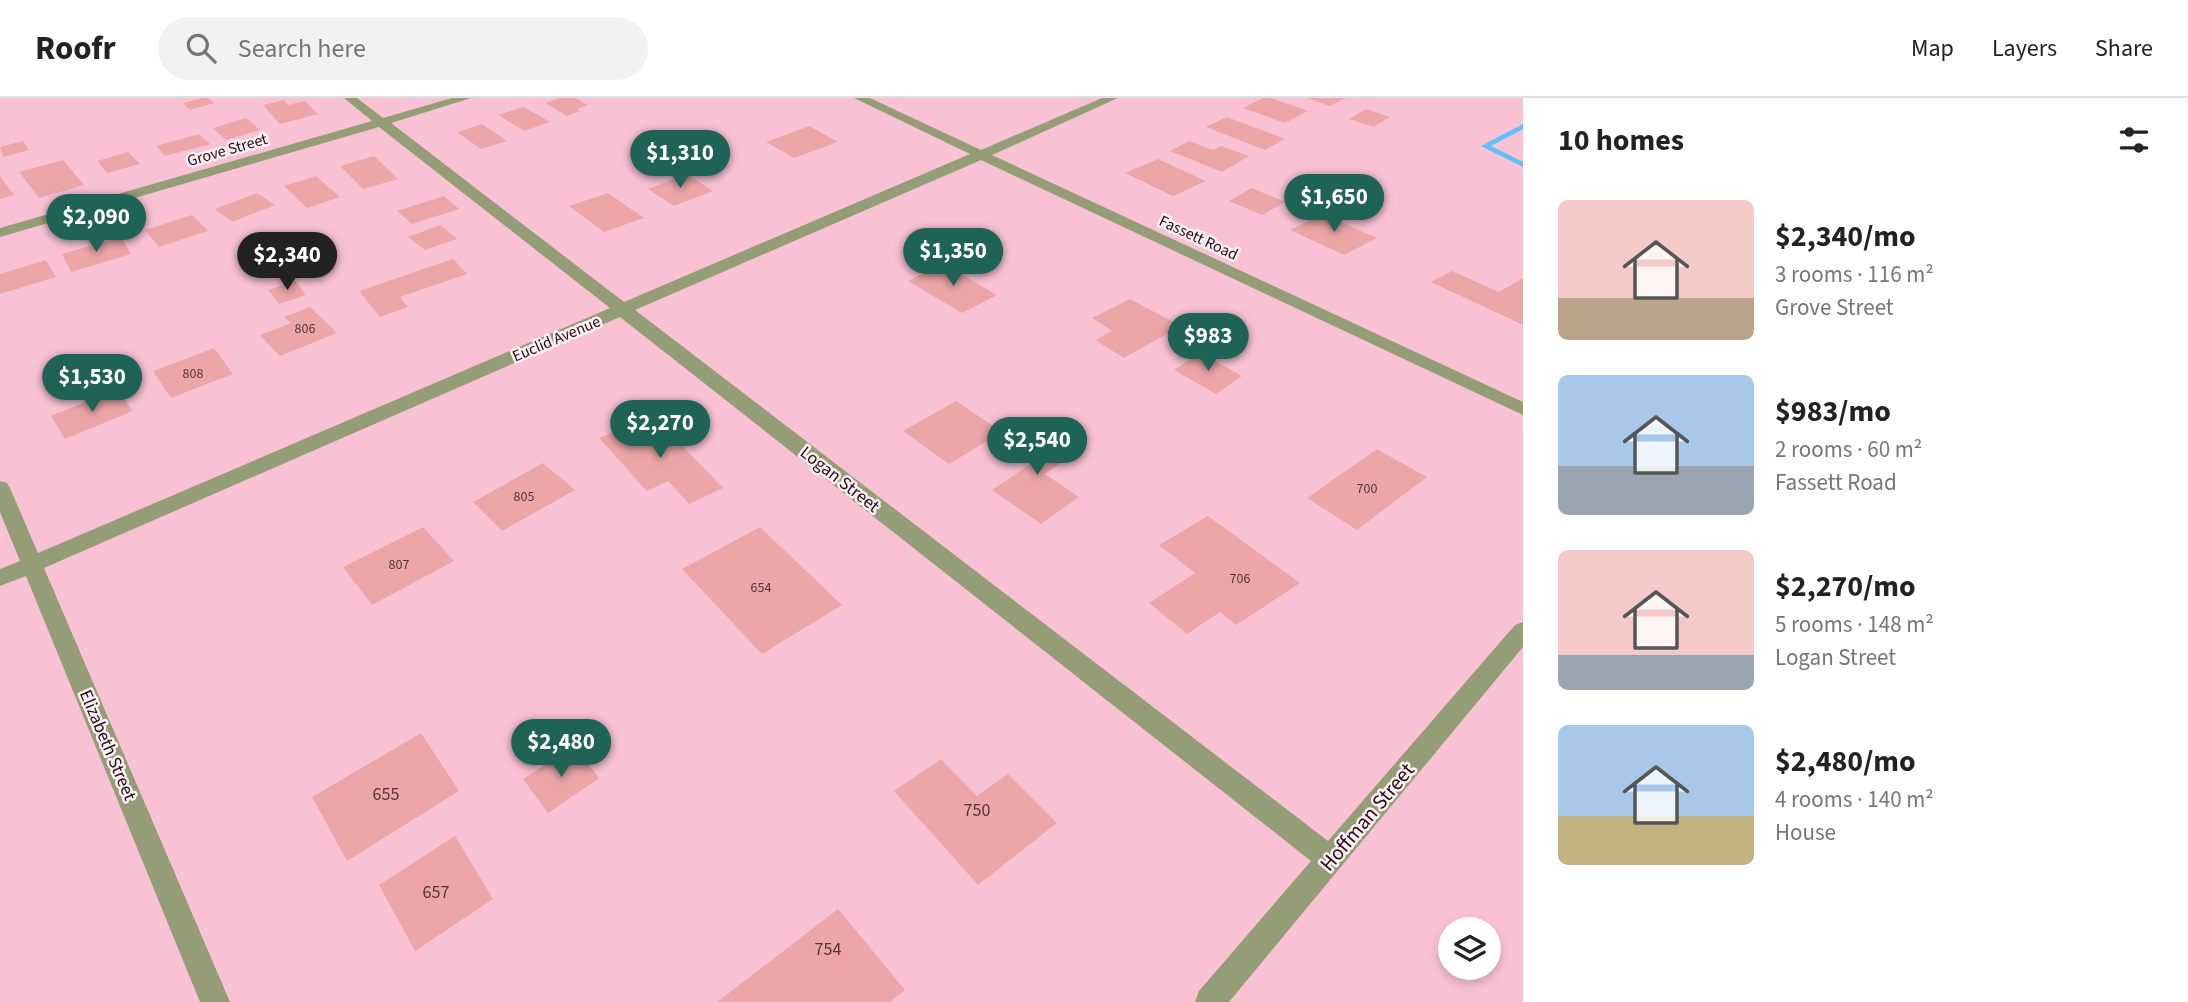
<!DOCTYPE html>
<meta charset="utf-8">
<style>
body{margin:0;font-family:"Source Sans 3",sans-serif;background:#f2f2f2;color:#222;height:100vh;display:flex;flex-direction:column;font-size:26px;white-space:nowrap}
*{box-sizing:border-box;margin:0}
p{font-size:23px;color:#767676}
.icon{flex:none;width:38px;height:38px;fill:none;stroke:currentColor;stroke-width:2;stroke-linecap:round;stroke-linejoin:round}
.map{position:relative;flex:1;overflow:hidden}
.details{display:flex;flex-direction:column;background:#fff;width:665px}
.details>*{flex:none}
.controls{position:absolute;left:1438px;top:819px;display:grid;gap:14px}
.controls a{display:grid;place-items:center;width:63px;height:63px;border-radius:50%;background:#fff;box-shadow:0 4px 10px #0003;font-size:35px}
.price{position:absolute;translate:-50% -60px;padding:0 16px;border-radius:24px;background:#1e6356;color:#fff;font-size:23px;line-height:46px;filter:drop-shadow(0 2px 4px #0008)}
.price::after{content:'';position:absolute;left:50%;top:42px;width:21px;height:16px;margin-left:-10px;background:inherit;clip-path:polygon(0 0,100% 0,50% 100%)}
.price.active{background:#222;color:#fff}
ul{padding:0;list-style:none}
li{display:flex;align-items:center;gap:21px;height:175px;padding:0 35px}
li span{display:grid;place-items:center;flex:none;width:196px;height:140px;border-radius:10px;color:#555}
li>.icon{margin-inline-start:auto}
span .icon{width:84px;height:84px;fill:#fffc;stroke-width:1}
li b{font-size:30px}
h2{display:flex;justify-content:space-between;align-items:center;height:84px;padding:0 35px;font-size:30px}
header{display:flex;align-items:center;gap:42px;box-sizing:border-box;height:98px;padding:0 35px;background:#fff;border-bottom:2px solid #e0e0e0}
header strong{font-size:33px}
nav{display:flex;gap:38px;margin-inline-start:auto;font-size:24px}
.search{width:490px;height:63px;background:#f2f2f2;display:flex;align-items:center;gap:18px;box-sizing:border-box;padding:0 24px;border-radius:38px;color:#767676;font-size:26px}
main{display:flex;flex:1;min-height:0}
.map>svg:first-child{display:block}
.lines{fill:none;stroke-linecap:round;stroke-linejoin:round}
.stream{fill:#5ec0f9;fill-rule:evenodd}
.building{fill:#eca6a8}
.minor{fill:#959d76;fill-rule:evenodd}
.labels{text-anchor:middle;stroke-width:5;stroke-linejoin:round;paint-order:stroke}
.number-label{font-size:14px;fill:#56333a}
.far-street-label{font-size:16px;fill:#240d16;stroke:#fff0f5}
.street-label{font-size:18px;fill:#240d16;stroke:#fff0f5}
.near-number-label{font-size:18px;fill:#56333a}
.near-street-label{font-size:21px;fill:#240d16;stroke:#fff0f5}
</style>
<header>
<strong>Roofr</strong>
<div class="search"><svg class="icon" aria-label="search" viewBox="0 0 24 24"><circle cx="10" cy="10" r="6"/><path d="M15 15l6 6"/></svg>Search here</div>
<nav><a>Map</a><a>Layers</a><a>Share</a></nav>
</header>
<main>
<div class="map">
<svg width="1523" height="904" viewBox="0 0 1523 904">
<rect width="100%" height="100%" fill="#f9c2d4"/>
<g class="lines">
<!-- stream -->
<path class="stream" d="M1523,26V31L1491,48L1523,64V69L1481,48Z"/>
</g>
<!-- building -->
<path class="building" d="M202,0H208L214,5L190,12L183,5Z
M560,0H575L588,7L577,11L581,13L567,18L545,5Z
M1263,0H1271L1308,13L1285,25L1243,10Z
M1308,0H1345L1330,8Z
M284,2L288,7L305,3L318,16L280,26L263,7Z
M524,9L550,24L524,33L498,17Z
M1366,11L1390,19L1374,29L1349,21Z
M1227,19L1285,41L1265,52L1206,29Z
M246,20L260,32L226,42L213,30Z
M482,26L507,43L481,51L457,34Z
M809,28L838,44L794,60L766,44Z
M199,36L210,46L165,58L156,48Z
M23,43L29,52L3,59L0,49Z
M1189,43L1213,52L1221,48L1249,58L1222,74L1170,53Z
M128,54L140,66L107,75L97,63Z
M374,58L398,81L363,91L340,68Z
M1158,61L1206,83L1173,98L1125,75Z
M63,62L84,87L39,100L19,74Z
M687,76L713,93L674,108L648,91Z
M0,78L14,97L0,101Z
M316,78L340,99L307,110L284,88Z
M1252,90L1285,104L1262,117L1229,103Z
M257,95L275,107L232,124L215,111Z
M608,95L644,120L604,134L569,108Z
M444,98L459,111L412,126L397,113Z
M1323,116L1377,140L1344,157L1290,132Z
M192,117L208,133L159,149L145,132Z
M440,127L457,141L425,152L408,139Z
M121,139L131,156L71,174L62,156Z
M453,161L467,176L400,199L408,209L380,219L359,193Z
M46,162L56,179L0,196V176Z
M943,166L997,197L962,215L908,183Z
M1452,173L1499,194L1523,180V227L1431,184Z
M295,183L306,197L279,206L268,192Z
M1130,201L1181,228L1124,260L1095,242L1112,233L1092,220Z
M310,209L337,235L280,258L260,237L291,225L284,219Z
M214,250L233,276L171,300L153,273Z
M1201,255L1242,278L1216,296L1174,272Z
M117,291L133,313L65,341L51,318Z
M956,303L1002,334L949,366L903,333Z
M652,317L723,390L689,406L668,383L647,393L599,340Z
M1041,327L1068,344L1053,355L1064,363L1045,376L1079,399L1041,426L992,392L1032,365L1007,349Z
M1377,351L1427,379L1357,432L1307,400Z
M543,365L575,392L502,433L473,404Z
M1208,418L1300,485L1236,527L1220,514L1187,536L1149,505L1195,475L1159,447Z
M423,429L454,463L372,507L343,469Z
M760,429L842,507L762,556L682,471Z
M421,635L459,693L347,763L312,699Z
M574,648L599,680L548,715L523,681Z
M941,661L977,698L1008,676L1057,725L978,787L894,693Z
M455,738L493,801L415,853L379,787Z
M838,811L905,892L890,904H717Z"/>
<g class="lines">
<!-- minor -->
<path class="minor" d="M344,0H357L383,20L452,0H471L391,25L624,204L970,56L854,0H870L981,52L1102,0H1118L992,57L1523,304V317L981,62L635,212L1328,743L1515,527L1523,524V549L1229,904H1195L1199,893L1311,763L620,219L44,470L230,904H200L26,478L0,488V471L20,463L0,414V383L7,385L10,390L38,455L610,210L379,29L0,139V130L372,23Z"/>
</g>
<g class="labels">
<!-- number labels -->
<g class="number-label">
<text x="305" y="235">806</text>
<text x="193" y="280">808</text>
<text x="1367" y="395">700</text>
<text x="524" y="403">805</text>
<text x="399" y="471">807</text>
<text x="1240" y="485">706</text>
<text x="761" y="494">654</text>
</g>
<!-- far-street labels -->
<g class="far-street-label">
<text transform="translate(227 51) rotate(-16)" y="6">Grove Street</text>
<text transform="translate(1199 139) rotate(25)" y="6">Fassett Road</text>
<text transform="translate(556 240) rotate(-23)" y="6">Euclid Avenue</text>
</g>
<!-- street labels -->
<g class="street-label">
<text transform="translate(840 381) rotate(38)" y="6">Logan Street</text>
<text transform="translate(108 647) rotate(67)" y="6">Elizabeth Street</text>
</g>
<!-- near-number labels -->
<g class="near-number-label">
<text x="386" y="702">655</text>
<text x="977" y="718">750</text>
<text x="436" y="800">657</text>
<text x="828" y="857">754</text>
</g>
<!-- near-street labels -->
<g class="near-street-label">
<text transform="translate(1367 719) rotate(-50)" y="7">Hoffman Street</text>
</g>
</g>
</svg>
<div class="controls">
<a><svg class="icon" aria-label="layers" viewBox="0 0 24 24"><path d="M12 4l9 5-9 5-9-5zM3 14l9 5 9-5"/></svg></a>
</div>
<b class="price" style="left:680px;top:92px">$1,310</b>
<b class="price" style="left:1334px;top:136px">$1,650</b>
<b class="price" style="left:96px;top:156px">$2,090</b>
<b class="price" style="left:953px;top:190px">$1,350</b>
<b class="price active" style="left:287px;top:194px">$2,340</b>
<b class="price" style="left:1208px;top:275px">$983</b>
<b class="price" style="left:92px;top:316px">$1,530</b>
<b class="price" style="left:660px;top:362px">$2,270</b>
<b class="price" style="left:1037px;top:379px">$2,540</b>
<b class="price" style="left:561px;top:681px">$2,480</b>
</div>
<section class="details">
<h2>10 homes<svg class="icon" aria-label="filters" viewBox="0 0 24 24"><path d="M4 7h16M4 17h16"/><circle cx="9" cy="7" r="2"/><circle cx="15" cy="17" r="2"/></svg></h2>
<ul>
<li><span style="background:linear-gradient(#f6c9c9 70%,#b9a48a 0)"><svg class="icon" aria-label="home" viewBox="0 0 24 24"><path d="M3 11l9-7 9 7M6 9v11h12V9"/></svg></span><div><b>$2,340/mo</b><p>3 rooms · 116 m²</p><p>Grove Street</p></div></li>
<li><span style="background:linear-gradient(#a9c7e8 65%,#9aa5b1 0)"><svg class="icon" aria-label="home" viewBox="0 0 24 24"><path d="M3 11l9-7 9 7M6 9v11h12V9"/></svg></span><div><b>$983/mo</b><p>2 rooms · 60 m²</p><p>Fassett Road</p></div></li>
<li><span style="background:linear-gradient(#f6c9c9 75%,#9aa5b1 0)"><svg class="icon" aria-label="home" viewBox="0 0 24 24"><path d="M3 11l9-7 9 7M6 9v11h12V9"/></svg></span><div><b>$2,270/mo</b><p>5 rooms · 148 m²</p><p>Logan Street</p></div></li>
<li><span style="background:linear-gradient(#a9c7e8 65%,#c2b280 0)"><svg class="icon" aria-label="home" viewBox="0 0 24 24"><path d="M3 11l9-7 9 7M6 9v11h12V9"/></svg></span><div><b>$2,480/mo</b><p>4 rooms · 140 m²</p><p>House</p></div></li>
</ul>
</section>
</main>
